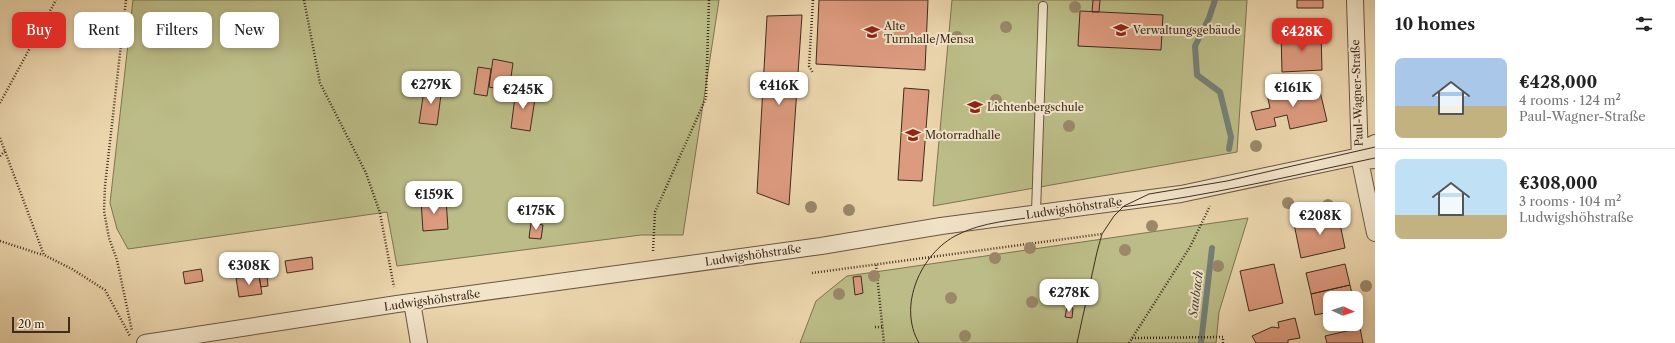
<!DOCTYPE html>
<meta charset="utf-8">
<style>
body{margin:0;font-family:"Libre Caslon Text",serif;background:#f6f6f6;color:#222;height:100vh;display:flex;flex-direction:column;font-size:15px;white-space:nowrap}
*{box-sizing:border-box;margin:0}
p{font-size:13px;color:#767676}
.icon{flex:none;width:22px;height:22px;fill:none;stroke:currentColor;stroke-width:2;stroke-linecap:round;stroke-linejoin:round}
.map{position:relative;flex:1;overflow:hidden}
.panel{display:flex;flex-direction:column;background:#fff;width:300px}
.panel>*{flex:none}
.top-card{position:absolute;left:12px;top:12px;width:380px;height:36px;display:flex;gap:8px}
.needle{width:26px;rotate:94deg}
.tools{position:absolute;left:1323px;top:291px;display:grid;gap:8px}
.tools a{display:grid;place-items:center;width:40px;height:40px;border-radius:8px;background:#fff;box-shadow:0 2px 6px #0003;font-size:20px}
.scale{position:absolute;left:12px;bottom:10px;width:58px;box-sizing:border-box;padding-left:4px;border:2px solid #3f2c1d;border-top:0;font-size:11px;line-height:14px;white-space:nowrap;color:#3f2c1d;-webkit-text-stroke:3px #f2e4c9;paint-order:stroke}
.price{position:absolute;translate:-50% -34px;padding:0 9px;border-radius:8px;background:#fff;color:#222;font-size:13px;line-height:26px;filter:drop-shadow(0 1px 2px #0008)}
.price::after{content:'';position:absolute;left:50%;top:24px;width:12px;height:9px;margin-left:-6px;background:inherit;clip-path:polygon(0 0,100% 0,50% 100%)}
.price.selected{background:#d93025;color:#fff}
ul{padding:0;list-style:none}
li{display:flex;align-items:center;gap:12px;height:100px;padding:0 20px}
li+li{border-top:1px solid #e0e0e0}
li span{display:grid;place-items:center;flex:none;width:112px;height:80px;border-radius:8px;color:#555}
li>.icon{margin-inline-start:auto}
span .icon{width:48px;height:48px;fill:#fffc;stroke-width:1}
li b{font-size:17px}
h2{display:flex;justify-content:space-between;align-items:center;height:48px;padding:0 20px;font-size:17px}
.chip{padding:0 14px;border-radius:8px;background:#fff;box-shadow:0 2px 6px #0003;font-size:14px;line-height:36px}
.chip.selected{background:#d93025;color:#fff}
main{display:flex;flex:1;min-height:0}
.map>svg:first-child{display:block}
.green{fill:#bbbc87;stroke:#7d7452}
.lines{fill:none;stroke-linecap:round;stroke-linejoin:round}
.stream{stroke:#758076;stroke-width:6}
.building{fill:#dc9a7e;stroke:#3f2c1d}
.service-casing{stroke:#6a5641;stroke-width:10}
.minor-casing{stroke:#6a5641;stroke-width:18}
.path{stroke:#3f2c1d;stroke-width:2.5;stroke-dasharray:1 2;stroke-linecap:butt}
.service{stroke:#f2e4c9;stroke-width:8}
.minor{stroke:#f2e4c9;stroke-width:16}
.tram{stroke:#3f2c1d;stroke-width:1}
.tree{fill:#9a8869}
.labels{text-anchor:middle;stroke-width:4;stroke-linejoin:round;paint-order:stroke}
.poi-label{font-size:11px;fill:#3f2c1d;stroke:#f2e4c9;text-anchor:start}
.street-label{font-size:11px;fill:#3f2c1d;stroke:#f2e4c9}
.water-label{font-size:12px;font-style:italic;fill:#51483b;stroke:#f2e4c9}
</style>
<main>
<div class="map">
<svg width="1375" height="343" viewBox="0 0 1375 343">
<rect width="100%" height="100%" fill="#ebd5ac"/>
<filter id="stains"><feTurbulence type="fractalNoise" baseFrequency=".005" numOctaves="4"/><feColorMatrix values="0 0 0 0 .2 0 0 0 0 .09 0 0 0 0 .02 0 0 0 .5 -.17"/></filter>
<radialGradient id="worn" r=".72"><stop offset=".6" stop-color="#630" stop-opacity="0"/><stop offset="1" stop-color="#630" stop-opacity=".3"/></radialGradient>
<!-- green -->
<path class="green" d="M133,0H719L683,235H641L397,266L387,212L128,249L117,229L110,203Z
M952,0H1247L1237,152L933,206Z
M1248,218L1219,312L1216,343H800L816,301L847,276Z"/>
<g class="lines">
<!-- stream -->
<path class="stream" d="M1215,0L1209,18L1195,46L1197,75L1220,92L1231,137L1229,149
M1201,343L1212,248"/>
</g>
<!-- building -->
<path class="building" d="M819,0H928L925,70L816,64Z
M1093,0H1100L1099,12H1092Z
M1297,0H1323V8H1297Z
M1080,11L1163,15L1161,50L1078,46Z
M802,15L789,205L757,193L767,16Z
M1321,31L1322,70L1282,72L1281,33Z
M493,59L513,63L509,91L489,87Z
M478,67L491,69L487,96L474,94Z
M1318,83L1327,121L1290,129L1287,115L1274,118L1276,126L1256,130L1251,112L1270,108L1267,94Z
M425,84L442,87L437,125L419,123Z
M904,88L929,90L922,181L898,180Z
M516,89L536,92L530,131L511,128Z
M446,199L448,229L423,231L421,201Z
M1338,214L1345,248L1301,258L1294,224Z
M531,223L543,225L541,239L529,238Z
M312,257L313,269L287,273L285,261Z
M242,263L245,275L236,277L233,265Z
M1274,264L1283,303L1249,311L1240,271Z
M1345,264L1350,285L1311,294L1306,273Z
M201,269L203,281L185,284L183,272Z
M267,275L268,286L261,287L259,276Z
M259,276L262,294L239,297L236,278Z
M861,276L863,293L855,295L853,277Z
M1350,285L1353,298H1330V312L1315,315L1311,294Z
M1067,307L1073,308L1072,318L1065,317Z
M1295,318L1300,338L1288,340V343H1256L1252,336L1272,327L1279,328L1278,322Z
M1360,328L1363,343H1327L1325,336Z"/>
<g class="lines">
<!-- service casing -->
<g class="service-casing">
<path id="service" d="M1036,212L1043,6"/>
</g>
<!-- minor casing -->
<g class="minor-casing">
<path id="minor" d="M1355,0L1360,161L1375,233
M1360,151L1375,143
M1360,161L1375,160
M412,302L419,343
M145,343L397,304L821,246L941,226L1181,194L1360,156"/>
</g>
<!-- path -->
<path class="path" d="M126,0L105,186L104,211L109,238L117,260L132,331
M304,0L320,83L366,173L380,213L394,287
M813,0L809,66L813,73
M0,103L56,0
M0,138L44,255L72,269L105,290L130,336
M0,156L5,151
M0,241L43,255
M653,251L655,212L706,98L709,0
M876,265L884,343
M812,273L1102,234
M875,327H882
M1132,338L1223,337V343
M1129,343L1190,247L1210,206"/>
<!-- service -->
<use href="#service" class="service"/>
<!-- minor -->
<use href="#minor" class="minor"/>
<!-- tram -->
<path class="tram" d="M919,343C897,306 921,253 957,235C982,222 1014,220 1042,216C1082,211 1122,208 1162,201C1233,190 1304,173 1375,158
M1077,343L1097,252L1102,234L1114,216L1124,206L1149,194L1227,181L1375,147"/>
</g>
<!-- trees -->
<g class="tree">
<circle cx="1075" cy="7" r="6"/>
<circle cx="1006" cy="27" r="6"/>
<circle cx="957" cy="37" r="6"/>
<circle cx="996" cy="100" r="6"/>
<circle cx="1069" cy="126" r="6"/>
<circle cx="1256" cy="146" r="6"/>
<circle cx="1288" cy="203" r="6"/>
<circle cx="1328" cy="205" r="6"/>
<circle cx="811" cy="207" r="6"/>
<circle cx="849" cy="210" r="6"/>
<circle cx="1152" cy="226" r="6"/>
<circle cx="1030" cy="248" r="6"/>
<circle cx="1125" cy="250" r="6"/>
<circle cx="995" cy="258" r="6"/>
<circle cx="1218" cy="266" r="6"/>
<circle cx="874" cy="276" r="6"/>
<circle cx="1366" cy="286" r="6"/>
<circle cx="839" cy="294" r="6"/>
<circle cx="951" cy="298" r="6"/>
<circle cx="1032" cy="302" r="6"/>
<circle cx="965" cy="336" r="6"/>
</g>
<!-- icons -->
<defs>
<g id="school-bare" transform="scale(1.2)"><path d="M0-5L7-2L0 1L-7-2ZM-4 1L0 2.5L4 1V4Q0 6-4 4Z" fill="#8f2418" stroke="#f2e4c9" stroke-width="2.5" paint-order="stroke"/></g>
</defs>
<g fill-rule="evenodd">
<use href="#school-bare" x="1121" y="30"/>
<use href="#school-bare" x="872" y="32"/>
<use href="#school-bare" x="975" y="107"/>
<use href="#school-bare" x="913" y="135"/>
</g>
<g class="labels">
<!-- poi labels -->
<g class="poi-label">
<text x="884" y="30">Alte<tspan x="884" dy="13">Turnhalle/Mensa</tspan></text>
<text x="1133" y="34">Verwaltungsgebäude</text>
<text x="987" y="111">Lichtenbergschule</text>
<text x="925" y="139">Motorradhalle</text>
</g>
<!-- street labels -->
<g class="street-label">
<text transform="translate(1357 93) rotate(-92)" y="4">Paul-Wagner-Straße</text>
<text transform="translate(1074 208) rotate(-8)" y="4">Ludwigshöhstraße</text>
<text transform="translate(753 255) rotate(-8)" y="4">Ludwigshöhstraße</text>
<text transform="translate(432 300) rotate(-8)" y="4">Ludwigshöhstraße</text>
</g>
<!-- water labels -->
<g class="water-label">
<text transform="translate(1196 294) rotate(-83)" y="4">Saubach</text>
</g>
</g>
<rect width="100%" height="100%" filter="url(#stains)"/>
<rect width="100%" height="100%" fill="url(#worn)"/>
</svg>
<div class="tools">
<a><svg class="needle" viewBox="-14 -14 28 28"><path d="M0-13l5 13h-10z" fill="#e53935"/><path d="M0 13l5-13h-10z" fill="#767676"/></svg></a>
</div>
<div class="scale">20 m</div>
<b class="price selected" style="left:1302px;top:52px">€428K</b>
<b class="price" style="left:431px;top:105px">€279K</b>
<b class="price" style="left:779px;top:106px">€416K</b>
<b class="price" style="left:1293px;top:108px">€161K</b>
<b class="price" style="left:523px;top:110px">€245K</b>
<b class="price" style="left:434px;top:215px">€159K</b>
<b class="price" style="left:536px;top:231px">€175K</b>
<b class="price" style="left:1320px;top:236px">€208K</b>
<b class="price" style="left:249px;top:286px">€308K</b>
<b class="price" style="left:1069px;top:313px">€278K</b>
<div class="top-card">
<a class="chip selected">Buy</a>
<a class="chip">Rent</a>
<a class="chip">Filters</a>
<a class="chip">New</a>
</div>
</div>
<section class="panel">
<h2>10 homes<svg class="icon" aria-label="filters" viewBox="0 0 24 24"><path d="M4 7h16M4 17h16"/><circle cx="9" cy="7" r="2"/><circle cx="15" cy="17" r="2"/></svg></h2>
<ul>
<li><span style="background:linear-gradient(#a9c7e8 60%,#c2b280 0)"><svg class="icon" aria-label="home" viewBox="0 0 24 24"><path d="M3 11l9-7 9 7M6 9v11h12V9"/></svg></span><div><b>€428,000</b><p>4 rooms · 124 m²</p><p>Paul-Wagner-Straße</p></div></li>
<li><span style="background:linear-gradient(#bfe0f5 70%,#c2b280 0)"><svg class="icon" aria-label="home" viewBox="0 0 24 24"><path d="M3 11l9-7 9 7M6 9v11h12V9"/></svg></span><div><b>€308,000</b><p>3 rooms · 104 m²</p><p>Ludwigshöhstraße</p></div></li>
</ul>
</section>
</main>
